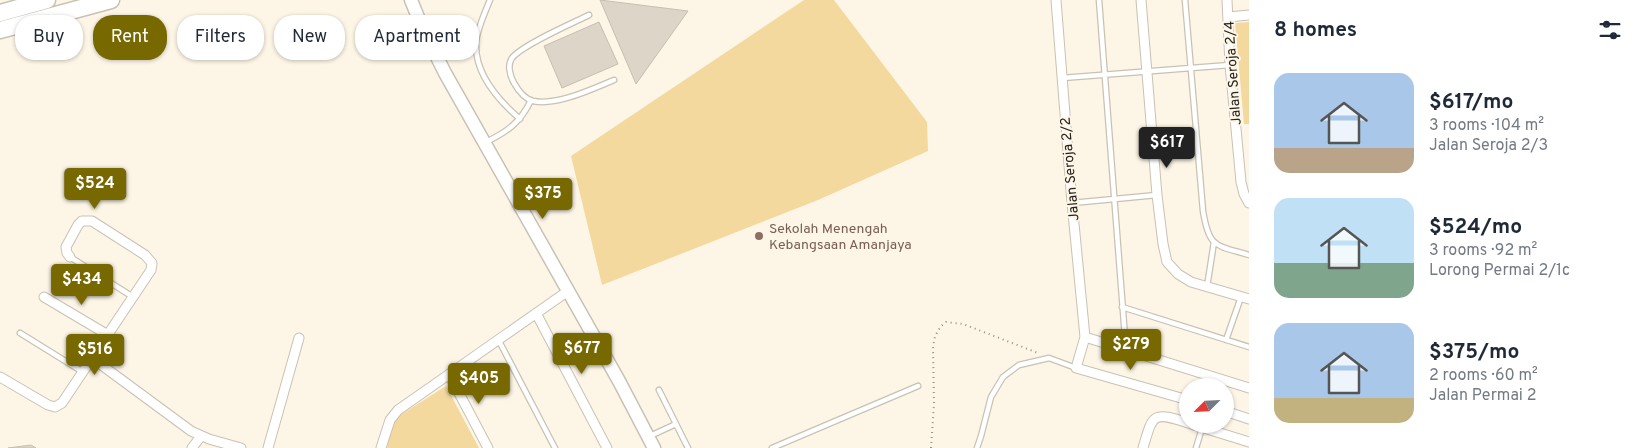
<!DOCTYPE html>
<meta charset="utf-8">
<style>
body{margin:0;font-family:Overpass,sans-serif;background:#f6f6f7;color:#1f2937;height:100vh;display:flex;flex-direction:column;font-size:19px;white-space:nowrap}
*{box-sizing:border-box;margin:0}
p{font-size:16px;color:#747a83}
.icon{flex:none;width:28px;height:28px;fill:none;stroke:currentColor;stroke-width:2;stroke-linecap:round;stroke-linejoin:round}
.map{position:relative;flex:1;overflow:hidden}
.details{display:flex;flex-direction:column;background:#fff;width:400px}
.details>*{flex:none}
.top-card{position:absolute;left:15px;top:15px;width:475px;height:45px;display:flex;gap:10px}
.needle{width:32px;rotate:246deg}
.tools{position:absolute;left:1179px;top:378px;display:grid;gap:10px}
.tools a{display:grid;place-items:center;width:55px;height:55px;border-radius:50%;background:#fff;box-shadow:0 1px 4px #0004;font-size:25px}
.price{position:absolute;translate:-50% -42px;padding:0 11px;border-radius:5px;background:#776800;color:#fff;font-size:16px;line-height:32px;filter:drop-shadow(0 1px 2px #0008)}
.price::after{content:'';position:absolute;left:50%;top:30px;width:15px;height:11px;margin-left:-8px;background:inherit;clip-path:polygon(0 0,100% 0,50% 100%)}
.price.current{background:#222;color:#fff}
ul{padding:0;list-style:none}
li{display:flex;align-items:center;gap:15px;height:125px;padding:0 25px}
li span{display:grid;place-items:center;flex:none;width:140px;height:100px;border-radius:15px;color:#555}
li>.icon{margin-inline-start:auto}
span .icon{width:60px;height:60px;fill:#fffc;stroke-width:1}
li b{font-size:21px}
h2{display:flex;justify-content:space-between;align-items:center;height:60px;padding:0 25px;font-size:21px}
.tag{padding:0 18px;border-radius:20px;background:#fff;box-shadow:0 1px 4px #0004;font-size:18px;line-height:45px}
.tag.current{background:#776800;color:#fff}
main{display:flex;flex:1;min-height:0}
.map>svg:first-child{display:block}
.green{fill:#f3d99e}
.building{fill:#ddd6c8;stroke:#c6bfb1}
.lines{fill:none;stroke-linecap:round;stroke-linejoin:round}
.lane-casing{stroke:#c8c2b4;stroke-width:7}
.street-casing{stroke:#c8c2b4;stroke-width:11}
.secondary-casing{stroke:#c8c2b4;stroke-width:15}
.highway-casing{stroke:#c8c2b4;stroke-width:19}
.path{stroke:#969186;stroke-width:2;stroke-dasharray:1 4;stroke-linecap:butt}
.lane{stroke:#fff;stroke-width:4.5}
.street{stroke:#fff;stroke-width:9}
.secondary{stroke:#fff;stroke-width:12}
.highway{stroke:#fff;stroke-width:16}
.education-dot{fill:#8d6e63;stroke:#fdf6e7;stroke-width:2}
.labels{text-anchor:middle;stroke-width:4;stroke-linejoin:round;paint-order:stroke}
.street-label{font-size:14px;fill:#25231d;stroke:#fdf6e7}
.education-label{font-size:14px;fill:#785e54;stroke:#fdf6e7;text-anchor:start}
</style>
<main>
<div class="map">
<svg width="1249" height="448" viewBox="0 0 1249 448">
<rect width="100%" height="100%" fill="#fdf6e7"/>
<!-- green -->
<path class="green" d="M804,0H834L927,122L928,151L818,200L602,285L571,156Z
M1249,22V124H1244L1235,23Z
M446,386L479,448H387L394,419Z"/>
<!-- building -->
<path class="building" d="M600,0L688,11L636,84Z
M599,22L618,64L562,88L544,46Z
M31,445L36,448H8Z"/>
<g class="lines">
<!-- lane casing -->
<g class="lane-casing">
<path id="lane" d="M490,0C485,12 476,32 476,44C475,75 499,101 520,119
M1099,0L1126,350
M1185,0L1203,211C1209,248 1215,245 1249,255
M589,15C573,23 522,45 512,58C507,65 510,76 514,83C518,90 525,99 533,101C557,106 592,89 614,80
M1062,78L1230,65
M486,142C507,132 521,122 531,100
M1072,203L1157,195
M70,257L133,297
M1207,287L1214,242
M1122,307L1249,347
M20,333L83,372
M498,339L555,448
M1226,340L1241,297
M659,390L688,448
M650,436L676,424
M772,448L918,386
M977,448L981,436L991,397L1003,377L1019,365L1049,358L1076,368
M1196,448L1202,428"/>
</g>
<!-- street casing -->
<g class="street-casing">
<path id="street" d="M1056,0L1072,203L1085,337L1076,368L1188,400
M1141,0L1157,195L1163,244L1167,262L1178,274L1191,282L1249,299
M1227,0L1230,65L1241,182L1244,194L1249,203
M1228,17L1249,15
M44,297L108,335
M536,313L607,448
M1085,337L1249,388
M92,358L191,431L209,439L241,448
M449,374L488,448
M0,377L48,405L55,407L62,403L151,270L152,263L145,255L92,221H82L78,225L66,247L67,253L70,257
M1225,411L1249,419
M1191,424L1249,442
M192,448L201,436
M268,448L299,338
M381,448L390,420L398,410L568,291
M1143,448C1153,414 1152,411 1188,423"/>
</g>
<!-- secondary casing -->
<g class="secondary-casing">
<path id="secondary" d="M411,0L422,27L445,73L619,381L654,448"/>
</g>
<!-- highway casing -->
<g class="highway-casing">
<path id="highway" d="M0,13L47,0
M0,30L111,0"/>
</g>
<!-- path -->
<path class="path" d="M931,448L934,404L933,347L935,336L941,326L946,322L963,324L1038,353"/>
<!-- lane -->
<use href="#lane" class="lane"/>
<!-- street -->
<use href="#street" class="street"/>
<!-- secondary -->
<use href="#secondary" class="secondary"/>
<!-- highway -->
<use href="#highway" class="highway"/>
</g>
<!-- markers -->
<circle class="education-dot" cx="759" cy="236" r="5"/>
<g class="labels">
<!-- street labels -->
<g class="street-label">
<text transform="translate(1232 73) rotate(-94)" y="5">Jalan Seroja 2/4</text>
<text transform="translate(1069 169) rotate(-95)" y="5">Jalan Seroja 2/2</text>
</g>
<!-- education labels -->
<g class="education-label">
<text x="769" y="233">Sekolah Menengah<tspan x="769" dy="16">Kebangsaan Amanjaya</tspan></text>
</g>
</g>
</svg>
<div class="tools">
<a><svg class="needle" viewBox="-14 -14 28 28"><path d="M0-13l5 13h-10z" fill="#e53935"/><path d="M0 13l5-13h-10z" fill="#747a83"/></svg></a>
</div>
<b class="price current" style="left:1167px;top:169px">$617</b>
<b class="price" style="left:95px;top:210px">$524</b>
<b class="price" style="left:543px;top:220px">$375</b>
<b class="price" style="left:82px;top:306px">$434</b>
<b class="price" style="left:1131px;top:371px">$279</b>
<b class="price" style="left:582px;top:375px">$677</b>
<b class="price" style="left:95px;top:376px">$516</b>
<b class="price" style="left:479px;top:405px">$405</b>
<div class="top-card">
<a class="tag">Buy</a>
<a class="tag current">Rent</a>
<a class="tag">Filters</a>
<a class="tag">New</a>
<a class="tag">Apartment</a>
</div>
</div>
<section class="details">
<h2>8 homes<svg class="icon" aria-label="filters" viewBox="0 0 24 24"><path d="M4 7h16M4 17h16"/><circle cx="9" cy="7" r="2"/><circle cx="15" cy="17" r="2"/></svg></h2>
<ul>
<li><span style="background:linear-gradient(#a9c7e8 75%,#b9a48a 0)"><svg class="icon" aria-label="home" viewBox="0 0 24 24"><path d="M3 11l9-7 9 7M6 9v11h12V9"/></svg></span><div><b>$617/mo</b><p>3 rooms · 104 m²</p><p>Jalan Seroja 2/3</p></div></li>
<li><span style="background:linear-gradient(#bfe0f5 65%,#7fa58c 0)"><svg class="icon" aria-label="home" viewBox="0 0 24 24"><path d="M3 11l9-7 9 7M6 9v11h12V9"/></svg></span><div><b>$524/mo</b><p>3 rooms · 92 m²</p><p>Lorong Permai 2/1c</p></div></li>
<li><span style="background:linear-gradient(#a9c7e8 75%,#c2b280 0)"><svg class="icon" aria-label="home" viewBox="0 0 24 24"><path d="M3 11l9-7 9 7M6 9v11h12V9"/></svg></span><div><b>$375/mo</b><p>2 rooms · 60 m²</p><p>Jalan Permai 2</p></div></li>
</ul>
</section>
</main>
